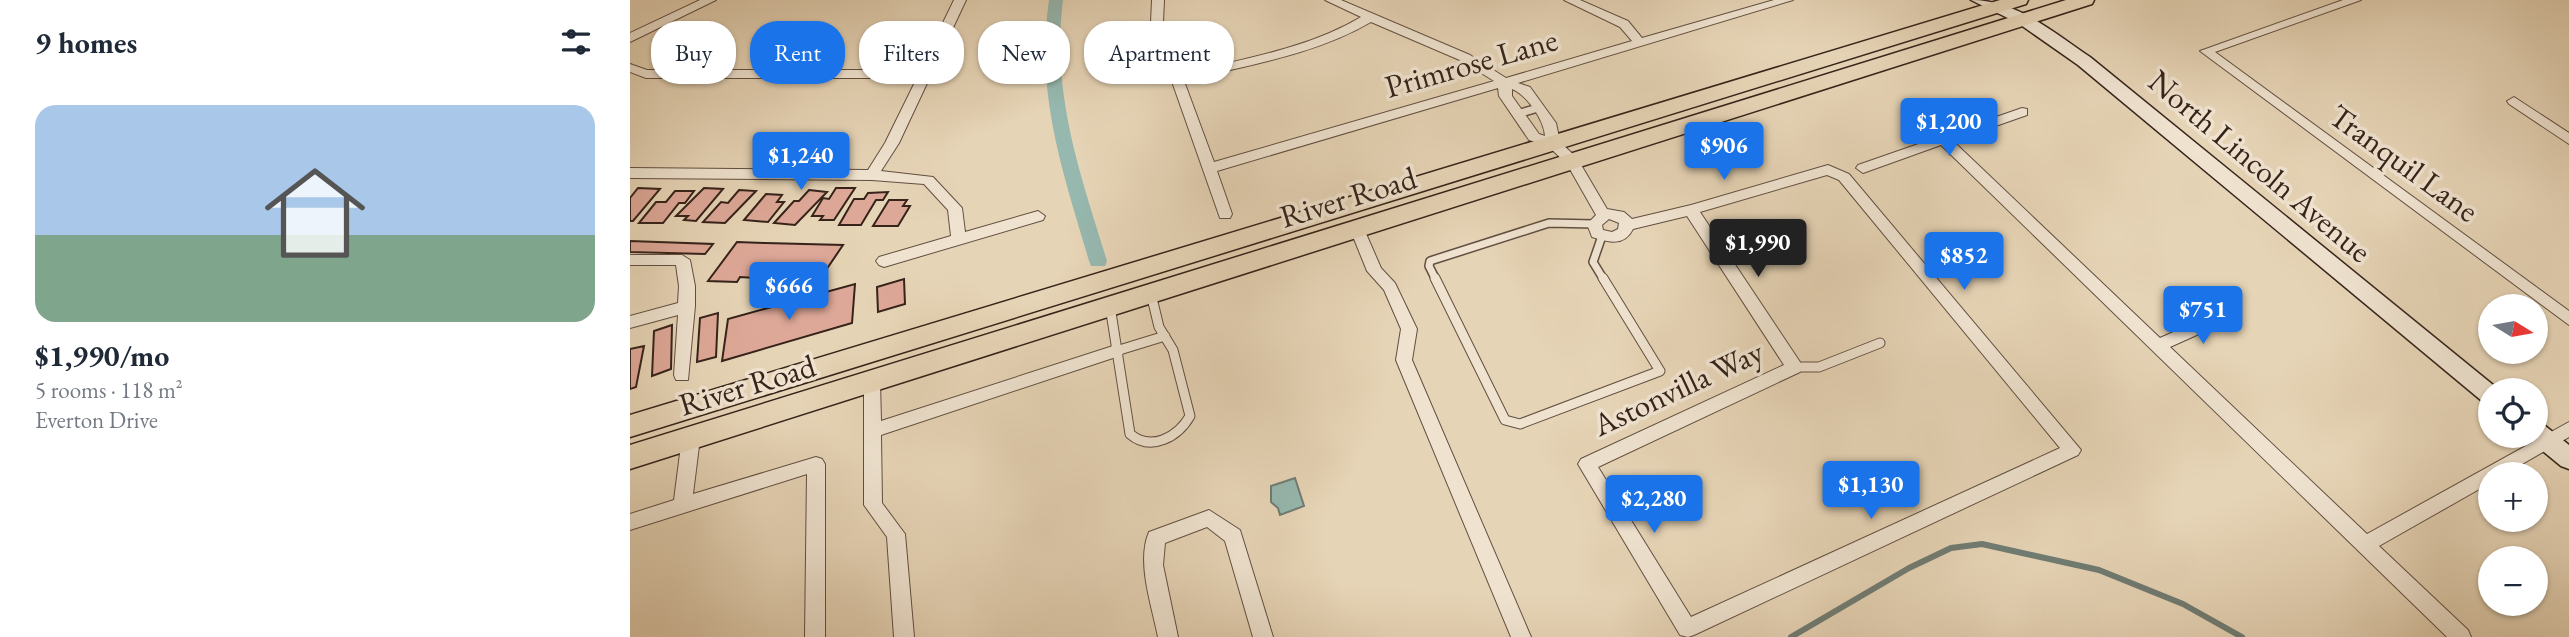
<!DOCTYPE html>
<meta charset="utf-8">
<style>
body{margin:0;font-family:"EB Garamond",serif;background:#f2f2f3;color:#1f2937;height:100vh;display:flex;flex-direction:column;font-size:26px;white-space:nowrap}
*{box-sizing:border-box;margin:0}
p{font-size:23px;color:#747a83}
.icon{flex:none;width:38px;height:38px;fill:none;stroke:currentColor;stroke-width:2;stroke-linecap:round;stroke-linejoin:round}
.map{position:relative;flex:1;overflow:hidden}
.side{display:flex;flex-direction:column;background:#fff;width:630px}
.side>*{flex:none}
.guide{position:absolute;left:21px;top:21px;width:665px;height:63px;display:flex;gap:14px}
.needle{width:46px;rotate:101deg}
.tools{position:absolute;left:1848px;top:294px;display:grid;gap:14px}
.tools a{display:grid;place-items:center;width:70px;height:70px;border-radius:50%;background:#fff;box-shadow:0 2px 5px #0004;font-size:35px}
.price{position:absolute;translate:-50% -60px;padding:0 16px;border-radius:7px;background:#1a73e8;color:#fff;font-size:23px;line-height:46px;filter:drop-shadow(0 2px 4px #0008)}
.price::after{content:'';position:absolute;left:50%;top:42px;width:21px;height:16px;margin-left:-10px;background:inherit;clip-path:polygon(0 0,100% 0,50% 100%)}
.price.current{background:#222;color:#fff}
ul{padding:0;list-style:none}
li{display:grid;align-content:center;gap:14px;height:371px;padding:0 35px}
li span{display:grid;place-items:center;height:217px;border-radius:21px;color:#555}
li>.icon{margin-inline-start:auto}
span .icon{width:126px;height:126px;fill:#fffc;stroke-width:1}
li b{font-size:30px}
h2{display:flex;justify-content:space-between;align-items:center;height:84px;padding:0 35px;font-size:30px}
.chip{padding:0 24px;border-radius:28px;background:#fff;box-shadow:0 2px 5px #0004;font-size:24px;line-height:63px}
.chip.current{background:#1a73e8;color:#fff}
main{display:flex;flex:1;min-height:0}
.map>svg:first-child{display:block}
.water{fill:#96b8af;stroke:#707c73;stroke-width:2}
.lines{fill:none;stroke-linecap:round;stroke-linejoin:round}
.stream{stroke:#707c73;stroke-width:6}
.canal{fill:#96b8af;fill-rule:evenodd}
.building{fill:#dea898;stroke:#36231a;stroke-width:2}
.lane-far1-casing{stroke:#624f41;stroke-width:10}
.lane-casing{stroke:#624f41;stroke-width:11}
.street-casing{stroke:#624f41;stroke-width:2}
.secondary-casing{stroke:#36231a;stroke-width:3}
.primary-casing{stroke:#36231a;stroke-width:3}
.lane-far1{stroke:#efe3d0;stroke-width:7}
.lane{stroke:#efe3d0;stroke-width:9}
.street{fill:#efe3d0;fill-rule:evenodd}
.secondary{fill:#efe3d0;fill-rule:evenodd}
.primary{fill:#e6d4b6;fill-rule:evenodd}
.labels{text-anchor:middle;stroke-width:7;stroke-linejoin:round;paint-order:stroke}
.street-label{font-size:32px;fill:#36231a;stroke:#efe3d0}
</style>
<main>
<section class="side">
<h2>9 homes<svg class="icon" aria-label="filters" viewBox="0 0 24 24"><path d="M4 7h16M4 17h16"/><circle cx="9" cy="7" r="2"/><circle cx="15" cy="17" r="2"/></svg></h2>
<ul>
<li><span style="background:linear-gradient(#a9c7e8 60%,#7fa58c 0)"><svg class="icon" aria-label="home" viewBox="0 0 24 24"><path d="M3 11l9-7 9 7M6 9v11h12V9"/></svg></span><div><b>$1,990/mo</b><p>5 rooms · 118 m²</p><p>Everton Drive</p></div></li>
</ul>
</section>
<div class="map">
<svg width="1939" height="637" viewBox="0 0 1939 637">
<rect width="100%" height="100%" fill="#e6d4b6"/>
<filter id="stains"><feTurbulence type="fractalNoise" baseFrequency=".00286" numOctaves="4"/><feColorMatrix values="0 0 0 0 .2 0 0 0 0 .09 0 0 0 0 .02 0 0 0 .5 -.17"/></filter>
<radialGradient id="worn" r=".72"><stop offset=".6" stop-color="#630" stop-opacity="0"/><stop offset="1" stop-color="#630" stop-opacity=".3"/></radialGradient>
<!-- water -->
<path class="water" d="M665,478L674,506L650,515L648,508L641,502V486Z"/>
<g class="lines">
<!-- stream -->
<path class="stream" d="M1161,637L1279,568L1321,548L1352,544L1469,570L1553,604L1612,637"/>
<!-- canal -->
<path class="canal" d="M419,0H433C421,94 450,173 477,261L475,266H461L459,261C433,172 405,94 419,0Z"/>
</g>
<!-- building -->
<path class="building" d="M8,188L30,189L3,221H0V198Z
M74,188L93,189L66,221L54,220L58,216H46Z
M206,188H225L204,220H190L193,216H182L193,198L199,199Z
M109,190L126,191L95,223L73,222L91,202L98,203Z
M179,190L197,192L165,225L144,223L164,201H169Z
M45,191H64L55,203H49L33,223H9L26,202H36Z
M258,192L253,200H246L231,225H209L224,199H234L238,193Z
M136,194L152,195L147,202H154L138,222L114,220Z
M259,200H277L273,206H280L268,226H243Z
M0,241L83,244L75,254L0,252Z
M107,242L135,243L213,245L188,282L110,277L107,282L78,281Z
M274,279L275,304L248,312L247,287Z
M225,284L222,323L92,361L98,319Z
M88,313L86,357L67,362L70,318Z
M42,325L41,369L22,376L24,331Z
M14,346L6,387L0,389V349Z"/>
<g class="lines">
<!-- lane-far1 casing -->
<g class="lane-far1-casing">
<path id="lane-far1" d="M887,114L908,108
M972,236L963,262L974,280
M806,280L799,266L800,261L919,223L964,224"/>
</g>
<!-- lane casing -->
<g class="lane-casing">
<path id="lane" d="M805,278L875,420L890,424L1030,371L973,278
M480,306L500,434C521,452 548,437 560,416L543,350L529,327L521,294
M486,351L535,336
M1164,367H1189L1250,343"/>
</g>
<!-- street casing -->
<g class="street-casing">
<path id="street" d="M70,0H86L0,42V33Z
M324,0H336L269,143L251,171L303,177L332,208L335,232L408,211L415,216L413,220L254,267L249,265L246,261L249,257L321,236L318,210L294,184L242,180L0,178V168L238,170L255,143L287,78H16L0,72V64L17,70H290Z
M522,0H534L533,22L552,74C612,59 677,49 731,17L695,0H711L840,55L876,78L1002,41L990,27L934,0H950L998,21L1012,38L1144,0H1163L888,83L900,87L926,123L930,142L947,158L977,209L994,212L1002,219L1061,205L1198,165L1219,174L1451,450L1448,455L1064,635L1058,637L1050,635L948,464L951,459L1154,365L1057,216L1003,229C994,247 978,242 962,237L957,224L966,215L937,164L918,146L899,140L869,96L868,88L587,171L602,214L600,218H590L521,22ZM741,22L832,61L864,81L584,162L554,81C617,65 685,55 741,22ZM882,89C897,95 914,120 915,136L909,134L882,96ZM1197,175L1209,180L1430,448L1061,617L968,467L1170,372L1172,367L1170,362L1070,212ZM979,219L989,223L988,229L982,232L973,230L972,225Z
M1713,0H1731L1585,52L1939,311V325L1570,51Z
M1884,97L1939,133V144L1879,104L1877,101Z
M1392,108L1397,109V115L1323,141L1530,338L1597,308H1609L1611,312L1609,316L1540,347L1737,534L1939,422V437L1875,474H1860V483L1749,546L1838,630L1841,637H1817L1311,145L1233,173L1226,168L1228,165Z
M727,224L734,229L751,268L765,283L787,329L782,360L901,637H881L766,360L771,329L754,290L737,271L720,229Z
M0,255H52L60,260L65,286V306L58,380H46L44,375L48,315L0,328V316L48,303L49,286L46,265H0Z
M486,345L492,347L494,351L492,355L251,435L252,503L275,534L284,637H264L257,537L234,505V381L236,376H248L250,381L251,421Z
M61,431L67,433L70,438L63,494L186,457L192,459L195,464V637H175L177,474L0,530V514L44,500L52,438L55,433Z
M579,510L610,530L643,637H623L595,541L577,527L535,543L533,565L548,637H528C522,606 506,562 519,532Z"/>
</g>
<!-- secondary casing -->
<g class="secondary-casing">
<path id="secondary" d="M1341,0C1387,0 1424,33 1460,57L1868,389L1860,390V404L1852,401L1448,65L1388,23Z
M1906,423L1914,425L1939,445V469L1931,466L1898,439L1896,436H1906Z"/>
</g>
<!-- primary casing -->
<g class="primary-casing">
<path id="primary" d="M1370,0H1398L1396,4L0,437V415Z
M1436,0H1464L1462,4L0,469V445Z"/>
</g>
<!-- lane-far1 -->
<use href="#lane-far1" class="lane-far1"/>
<!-- lane -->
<use href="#lane" class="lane"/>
<!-- street -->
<use href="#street" class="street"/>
<!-- secondary -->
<use href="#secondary" class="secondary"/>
<!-- primary -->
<use href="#primary" class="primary"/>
</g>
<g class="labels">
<!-- street labels -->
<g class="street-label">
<text transform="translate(841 63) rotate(-16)" y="11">Primrose Lane</text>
<text transform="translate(1774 163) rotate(36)" y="11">Tranquil Lane</text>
<text transform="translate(1630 166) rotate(40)" y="11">North Lincoln Avenue</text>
<text transform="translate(718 197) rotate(-17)" y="11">River Road</text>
<text transform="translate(117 385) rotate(-17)" y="11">River Road</text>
<text transform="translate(1048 388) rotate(-25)" y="11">Astonvilla Way</text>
</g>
</g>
<rect width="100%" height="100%" filter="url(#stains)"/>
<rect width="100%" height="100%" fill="url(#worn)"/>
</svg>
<div class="tools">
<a><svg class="needle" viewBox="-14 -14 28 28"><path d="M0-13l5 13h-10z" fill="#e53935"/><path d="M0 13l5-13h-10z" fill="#747a83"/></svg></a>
<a><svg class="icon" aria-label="locate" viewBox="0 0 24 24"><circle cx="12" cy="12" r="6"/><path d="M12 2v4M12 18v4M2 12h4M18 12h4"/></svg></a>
<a>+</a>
<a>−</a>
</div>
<b class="price" style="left:1319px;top:158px">$1,200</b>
<b class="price" style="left:1094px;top:182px">$906</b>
<b class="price" style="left:171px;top:192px">$1,240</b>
<b class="price current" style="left:1128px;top:279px">$1,990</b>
<b class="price" style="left:1334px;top:292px">$852</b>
<b class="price" style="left:159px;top:322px">$666</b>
<b class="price" style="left:1573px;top:346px">$751</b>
<b class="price" style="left:1241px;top:521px">$1,130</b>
<b class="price" style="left:1024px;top:535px">$2,280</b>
<div class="guide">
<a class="chip">Buy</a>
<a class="chip current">Rent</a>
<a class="chip">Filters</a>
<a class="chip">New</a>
<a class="chip">Apartment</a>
</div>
</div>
</main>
